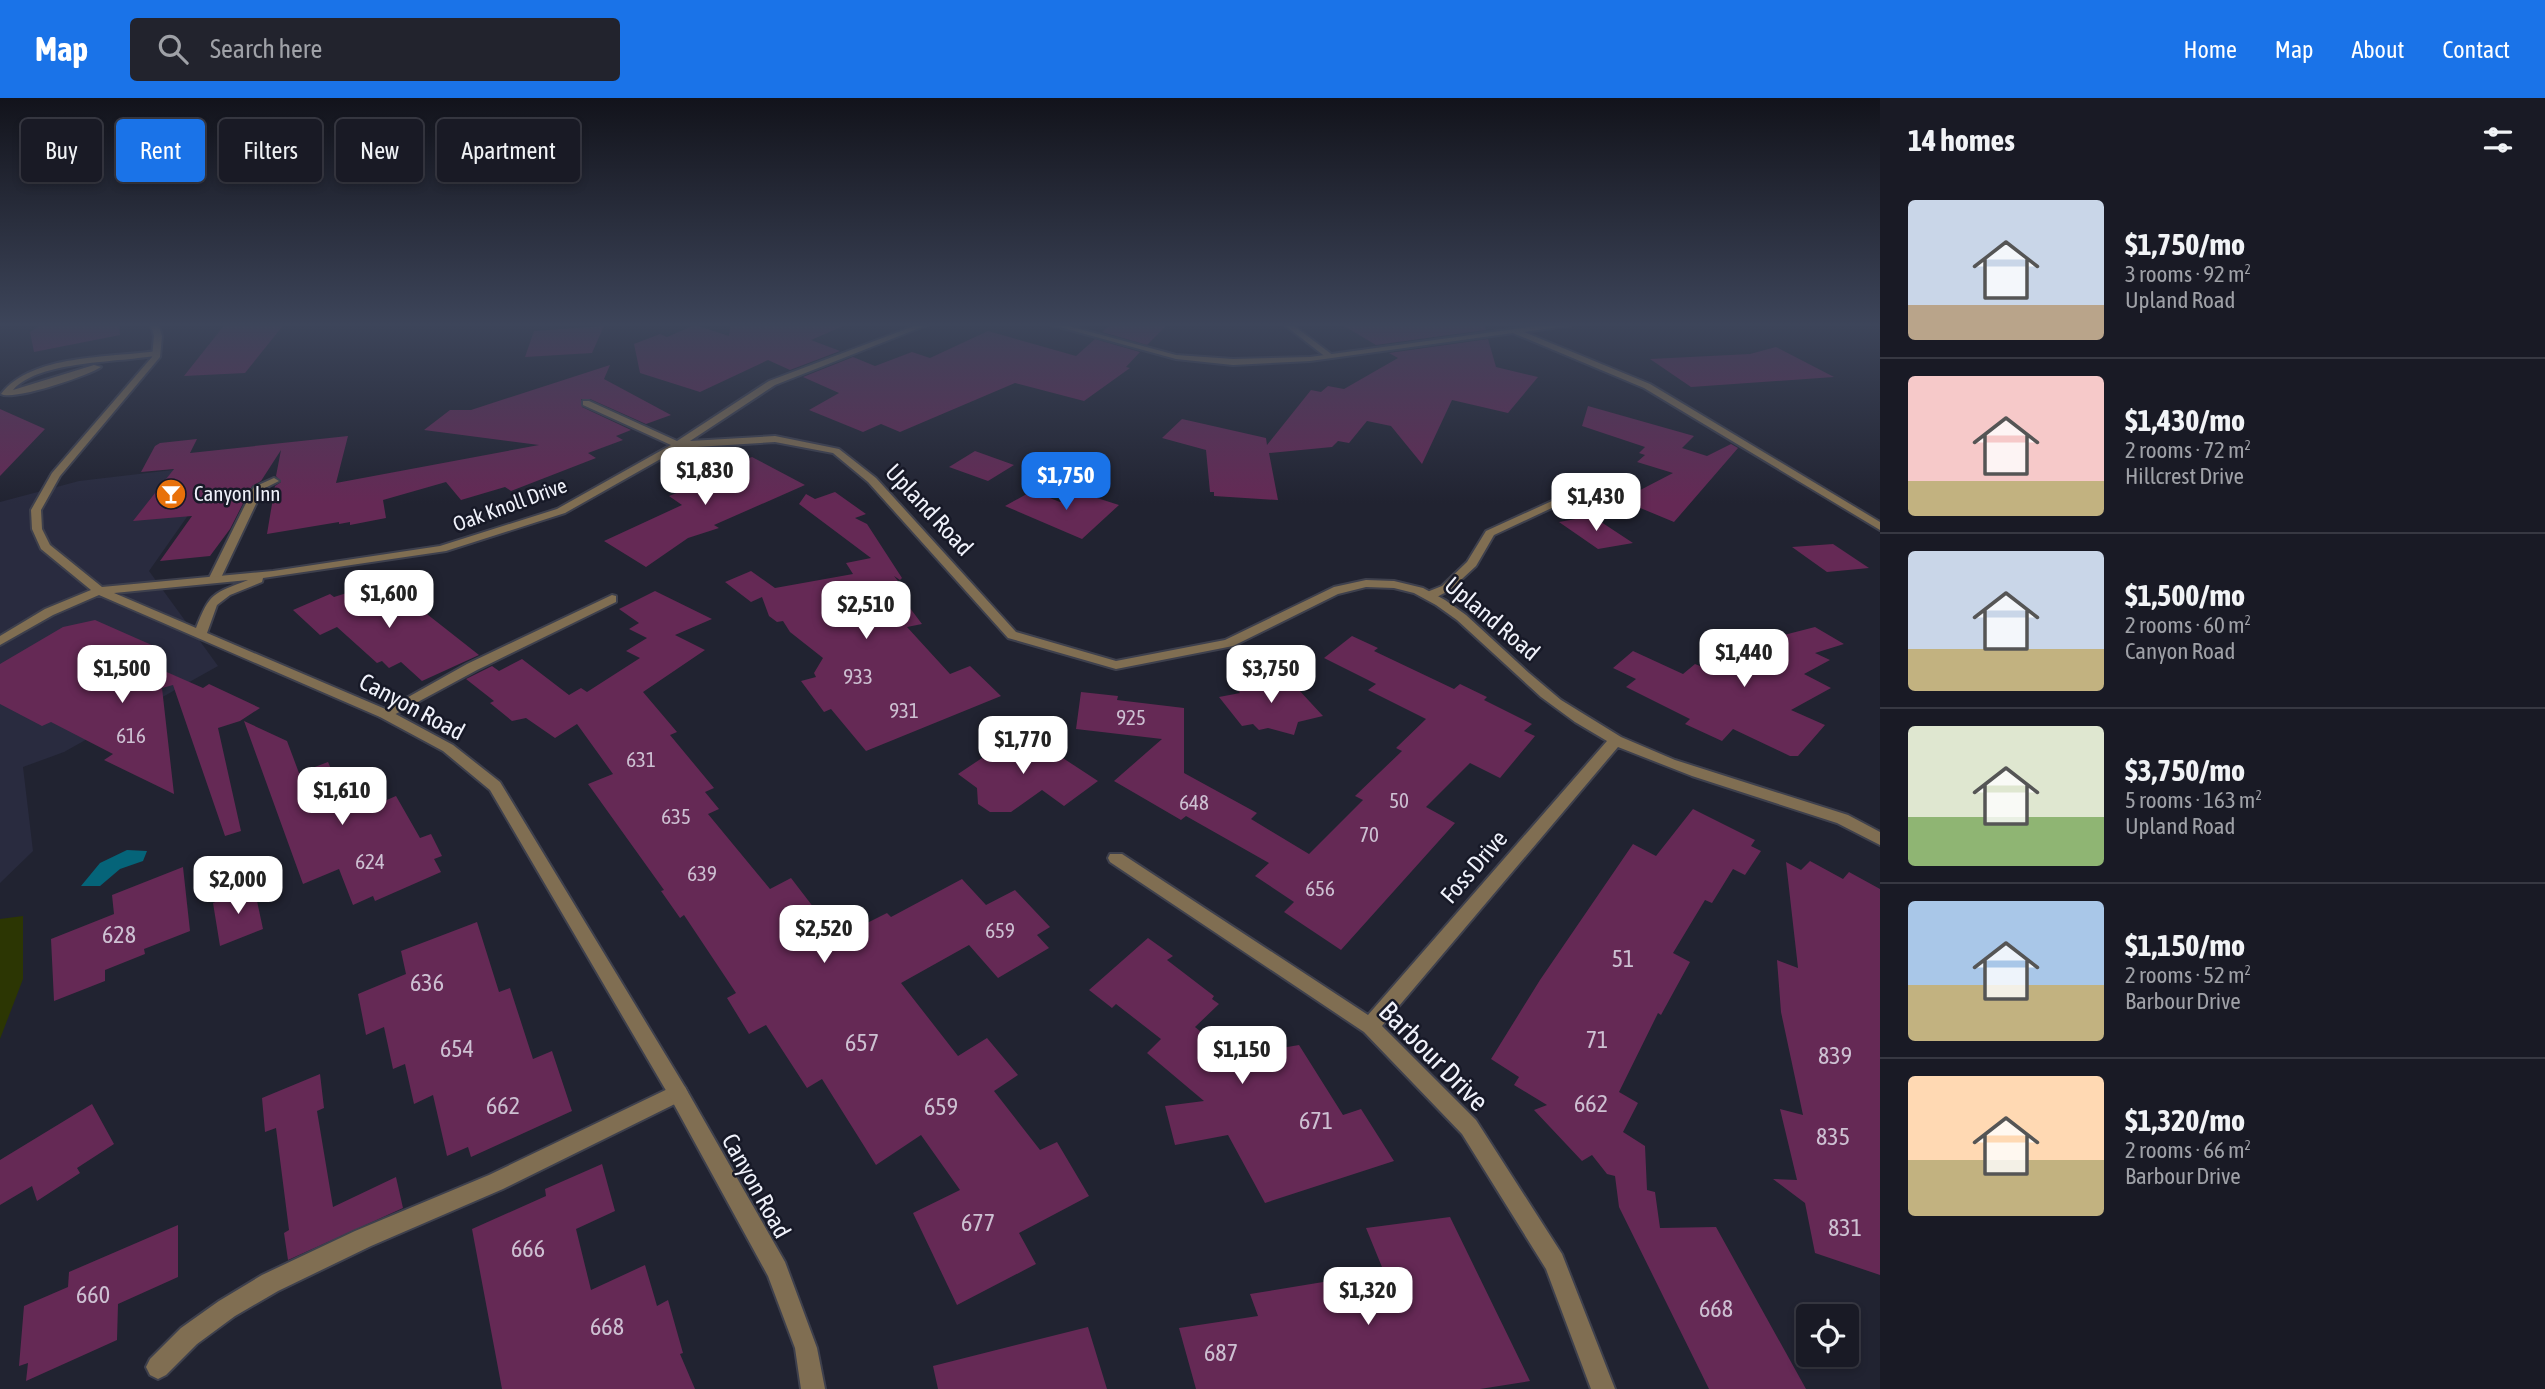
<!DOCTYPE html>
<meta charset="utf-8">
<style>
body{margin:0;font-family:"Asap Condensed",sans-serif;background:#22232d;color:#f1f3f6;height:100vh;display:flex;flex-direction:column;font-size:26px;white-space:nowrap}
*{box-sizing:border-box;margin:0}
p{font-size:23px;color:#9fa1a7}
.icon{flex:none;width:38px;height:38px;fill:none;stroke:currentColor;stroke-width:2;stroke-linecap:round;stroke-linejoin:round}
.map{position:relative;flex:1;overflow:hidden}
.panel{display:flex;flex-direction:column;background:#191a25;width:665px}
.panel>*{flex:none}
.guide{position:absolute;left:21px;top:21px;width:665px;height:63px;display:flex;gap:14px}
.fabs{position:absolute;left:1796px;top:1206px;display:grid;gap:14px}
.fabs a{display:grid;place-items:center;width:63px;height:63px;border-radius:7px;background:#191a25;box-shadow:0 4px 10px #0003,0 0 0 2px #373842;font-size:35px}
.price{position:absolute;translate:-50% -60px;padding:0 16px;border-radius:14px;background:#fff;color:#222;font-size:23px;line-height:46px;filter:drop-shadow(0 2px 4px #0008)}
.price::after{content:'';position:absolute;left:50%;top:42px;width:21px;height:16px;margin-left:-10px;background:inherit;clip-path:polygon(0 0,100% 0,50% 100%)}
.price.on{background:#1a73e8;color:#fff}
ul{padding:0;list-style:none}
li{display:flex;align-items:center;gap:21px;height:175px;padding:0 28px}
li+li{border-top:2px solid #373842}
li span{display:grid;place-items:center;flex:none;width:196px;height:140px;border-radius:7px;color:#555}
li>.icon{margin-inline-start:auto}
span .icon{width:84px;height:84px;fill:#fffc;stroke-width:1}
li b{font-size:30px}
h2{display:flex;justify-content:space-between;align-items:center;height:84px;padding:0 28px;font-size:30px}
.tag{padding:0 24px;border-radius:7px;background:#191a25;box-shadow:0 4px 10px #0003,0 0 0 2px #373842;font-size:24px;line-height:63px}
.tag.on{background:#1a73e8;color:#fff}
header{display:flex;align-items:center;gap:42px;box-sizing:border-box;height:98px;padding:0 35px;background:#1a73e8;color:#fff}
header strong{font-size:33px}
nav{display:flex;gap:38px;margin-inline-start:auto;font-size:24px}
.search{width:490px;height:63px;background:#22232d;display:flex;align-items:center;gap:18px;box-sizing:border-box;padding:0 24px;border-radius:7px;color:#9fa1a7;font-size:26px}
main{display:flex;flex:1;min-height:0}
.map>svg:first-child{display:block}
.built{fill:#292b3f}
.green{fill:#2c3603}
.water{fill:#056479}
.building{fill:#652955}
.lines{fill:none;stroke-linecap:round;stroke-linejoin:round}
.lane-casing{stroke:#3e404d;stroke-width:4}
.street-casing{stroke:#3e404d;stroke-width:4}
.lane{fill:#806e52;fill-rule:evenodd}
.street{fill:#806e52;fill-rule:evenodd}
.labels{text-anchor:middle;stroke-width:5;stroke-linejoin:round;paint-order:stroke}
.far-poi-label{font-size:21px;fill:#f0f2fb;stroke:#171927;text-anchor:start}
.far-street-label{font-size:21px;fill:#f0f2fb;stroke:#171927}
.number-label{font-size:21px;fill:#cdc0d2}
.street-label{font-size:24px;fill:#f0f2fb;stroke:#171927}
.near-number-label{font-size:24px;fill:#cdc0d2}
.near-street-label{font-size:28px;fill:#f0f2fb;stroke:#171927}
</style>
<header>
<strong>Map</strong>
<div class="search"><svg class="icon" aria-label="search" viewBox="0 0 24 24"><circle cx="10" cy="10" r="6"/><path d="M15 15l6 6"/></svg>Search here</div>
<nav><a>Home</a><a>Map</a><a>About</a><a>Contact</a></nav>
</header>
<main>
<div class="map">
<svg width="1880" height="1291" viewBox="0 0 1880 1291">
<rect width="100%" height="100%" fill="#212331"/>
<!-- built -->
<path class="built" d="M224,366L149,473L218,568L64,654L23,669L33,753L0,785V404L79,383Z"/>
<!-- green -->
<path class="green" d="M23,818V881L0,941V821Z"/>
<!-- water -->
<path class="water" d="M127,752L147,753L143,763L120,771L100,788H81L100,765Z"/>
<!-- building -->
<path class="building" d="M44,225H119L120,237L34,254L30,234Z
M226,225H285L245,275L184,278Z
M731,225H850L811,242L840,253L790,272L768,262L700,294L640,275L634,246L660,236L667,239L695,227L729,238Z
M1113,225H1169L1147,247L1102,234Z
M1339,225H1483L1486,232L1376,247Z
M604,228L592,255L525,259L534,233Z
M988,233L1076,258L1095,241L1140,254L1126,269L1130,270L1084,303L1015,285L900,334L881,326L863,334L809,312L839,295L803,279L853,259L875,268L912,254L930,260Z
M1488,241L1496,269L1538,279L1508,315L1452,302L1422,366L1391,328L1367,323L1349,345L1338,343L1332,349L1269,355L1278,402L1214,398V394H1210L1206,352L1162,340L1182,321L1266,340L1267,347L1311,292L1321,294L1328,288L1344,291L1398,260L1389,255Z
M1776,249L1834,279L1691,289L1650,261L1750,256Z
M610,267L604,281L671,317L646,326L590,301H581L582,309L631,332L616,338L623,342L588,355L596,360L511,393L505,389L461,402L446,384L383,402L386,420L350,427V424L339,426V424L267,436L275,388L281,384L276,378L281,352L261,383L252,388L230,431L210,458L160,463L192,418L133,423L174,371L141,374L155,348L160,345L197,341L190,355L348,338L336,385L539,347L424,332L450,312H471Z
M1588,308L1694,338L1682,350L1707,358L1731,346L1738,350L1674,424L1621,402L1673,375L1637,364L1645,357L1639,355L1645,349L1582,328Z
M0,311L45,331L0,378Z
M975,353L1014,367L988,383L949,369Z
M732,358L741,363L752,359L805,387L714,427L719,430L688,440L646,469L604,443L682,407L669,398L707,383L691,374Z
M1032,393L1060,404L1075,393L1119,407L1082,441L1005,408Z
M835,394L866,416L855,420L867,426L902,480L900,482L894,478L898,483L891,485L922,526L907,529L950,576L970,568L1001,598L866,653L831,611L824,614L801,583L816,579L814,575L823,560L790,534L783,523L777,524L769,518L762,499L751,504L725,484L751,473L775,490L853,476L846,465L871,460L799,406L806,396L815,401Z
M1592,418L1633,445L1598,451L1559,424Z
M1833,446L1869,470L1827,474L1792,449Z
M390,487L479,557L422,583L401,564L389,570L382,563L377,565L337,529L320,537L293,512L330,496L334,499L353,493L357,497L374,489L378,492Z
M655,493L712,521L675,537L705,552L643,594L677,634L670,637L714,690L705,694L719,711L708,716L770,791L791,780L837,840L887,815L891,819L962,781L986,807L1015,792L1050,829L1037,837L1049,850L998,880L969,847L901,885L958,958L987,940L1018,977L994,993L1040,1052L1057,1044L1089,1098L1019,1135L1036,1166L957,1207L913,1115L960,1092L921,1037L876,1067L822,981L807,990L766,927L749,936L727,900L736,895L684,817L680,820L661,793L664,792L588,686L613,676L577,626L555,640L526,620L512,623L490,605L494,603L466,581L492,568L499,573L522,561L569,597L581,590L587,594L640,560L626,553L647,540L629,531L639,525L619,511Z
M95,522L163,552L144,564L203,590L209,586L260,610L240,623L218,630L241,733L225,738L173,587L162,590L174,696L104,662L113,656L51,624L42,628L0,606V566L63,529Z
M1815,529L1844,546L1815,555L1830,562L1804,576L1831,590L1791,612L1825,627L1798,658H1790L1733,631L1722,643L1685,626L1690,621L1626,589L1636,581L1613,570L1633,553L1683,576L1695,566L1700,568L1773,532L1784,537Z
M1352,538L1378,550L1374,553L1454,591L1460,586L1487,599L1484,602L1532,626L1524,633L1535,638L1500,680L1470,665L1426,709L1455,725L1341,852L1284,814L1294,804L1255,778L1269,765L1186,718L1181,722L1114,683L1162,641L1076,631L1081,594L1118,598L1117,602L1184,610V675L1257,715L1251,721L1309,756L1363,702L1355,698L1402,653L1396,650L1426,621L1368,592L1376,586L1324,560Z
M1286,578L1323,618L1298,624L1294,637L1268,630L1259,632L1253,626L1242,628L1219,599L1240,595L1235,589Z
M244,623L287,643L299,675L328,664L343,698L358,692L368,710L396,698L420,740L431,736L442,758L434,761L441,774L375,803L373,798L353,807L339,771L303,786Z
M1010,636L1038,654L1046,649L1098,683L1064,708L1042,692L1011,714H990L978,706L977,690L958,676L991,654L986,651Z
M1693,711L1755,742L1751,748L1761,753L1745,777L1733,771L1712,805L1705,802L1673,855L1690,864L1661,917L1658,915L1619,994L1638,1005L1623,1034L1645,1048L1647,1092L1655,1094L1660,1130L1716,1129L1806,1291H1709L1619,1109L1615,1078L1607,1076L1592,1057L1582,1063L1534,1012L1547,1007L1514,987L1519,979L1491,961L1540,882L1633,746L1656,758Z
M1810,763L1843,781L1849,774L1880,791V1177L1815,1155L1805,1105L1773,1081L1797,1082L1780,1011L1803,1017L1781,914L1777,862L1798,870L1786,764L1801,772Z
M183,769L190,833L144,851L145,856L105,872V883L54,903L51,841L114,816L112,797Z
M254,789L263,831L220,848L213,805Z
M477,824L499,894L510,890L533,961L552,953L572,1013L471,1059L468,1049L447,1058L433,997L414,1006L405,966L393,971L384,929L366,937L358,896L406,876L401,853Z
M1148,840L1173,858L1167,862L1214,898L1212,901L1219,906L1195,929L1245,970L1265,953L1299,947L1343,1017L1361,1011L1394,1063L1265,1105L1228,1037L1175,1047L1165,1008L1204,1003L1147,955L1161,941L1116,906L1112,910L1089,892Z
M320,976L324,1010L317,1013L333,1109L396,1079L403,1110L288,1162L284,1135L289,1132L276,1030L265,1034L262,1000Z
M92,1006L114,1046L77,1070L80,1075L37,1103L32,1088L0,1107V1062Z
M602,1066L615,1113L576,1131L591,1192L645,1167L657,1208L668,1202L683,1255L680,1256L695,1291H502L472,1131L546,1098L545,1091Z
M1450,1119L1530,1283L1480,1291H1196L1179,1230L1258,1218L1250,1196L1384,1174L1366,1130Z
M178,1127V1179L118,1206L117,1242L26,1283L28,1265L19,1268L24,1208L68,1189L69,1174Z
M1088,1229L1107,1291H938L933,1268Z"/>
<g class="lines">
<!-- lane casing -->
<g class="lane-casing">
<path id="lane" d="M1282,225H1290L1334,258L1327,260Z
M156,253H159V257C120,265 39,262 13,292L94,267L101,269C88,278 13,303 1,296C32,256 109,260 156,253Z
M274,380L279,383L263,391L220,482L214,485L210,484L208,482L254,389Z
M1552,403L1557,406L1556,408L1494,437L1476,468L1450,492L1435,500H1427V494L1442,488L1467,464L1486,433Z
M612,497L616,498V504L477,572L390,619H380L378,616L467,566Z
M678,986L685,989L688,995L685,1001L503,1091L371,1148L278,1193L235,1218L197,1246L166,1277L158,1281L150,1277L146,1269L150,1261L181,1230L219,1203L262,1177L355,1133L489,1077Z"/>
</g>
<!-- street casing -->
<g class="street-casing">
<path id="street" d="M150,225H158L162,238L160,259L60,378L41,412L42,431L50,447L102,489L273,473L440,448L557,411L671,347L583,307V303H589L677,343L769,283L922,225H932L775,287L690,343L775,338L839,351L876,380L1016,534L1116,563L1225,542L1334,489L1366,482L1394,483L1423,490L1445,502L1466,517L1529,575L1561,602L1621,639L1675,662L1848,717L1880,734V747L1837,725L1692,678L1618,649L1382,928L1476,1022L1562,1156L1615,1291H1591L1546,1171L1462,1036L1364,934L1110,764L1108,760L1110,756H1122L1368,917L1607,643L1575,624L1541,599L1457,522L1436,507L1414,495L1394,490L1366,489L1338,496L1233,548L1116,571L1008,540L868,384L833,355L775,344L680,350L565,415L446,453L263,480L262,484L230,497L217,507L207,535L390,613L453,647L500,684L685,989L785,1164L817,1250L825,1291H801L795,1250L768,1178L671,1001L490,692L443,653L380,619L99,497L53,517L0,547V538L45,511L91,492L41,451L32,431L31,412L52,375L152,259L154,238ZM248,482C213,496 210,494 196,530L114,495Z
M1045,225H1057L1176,257L1233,261L1310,259L1558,225H1576L1572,227L1524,234L1650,286L1880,424V432L1644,290L1513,235L1310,263L1233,267L1176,261Z"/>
</g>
<!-- lane -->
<use href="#lane" class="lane"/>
<!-- street -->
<use href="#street" class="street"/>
</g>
<!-- sky -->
<linearGradient id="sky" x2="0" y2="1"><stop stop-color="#12131b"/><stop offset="0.56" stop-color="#3d455a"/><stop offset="1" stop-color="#3d455a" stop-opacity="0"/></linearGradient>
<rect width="1880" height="405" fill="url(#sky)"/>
<!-- icons -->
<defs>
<g id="bar-disc" transform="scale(1.575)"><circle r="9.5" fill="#e8710a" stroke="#171927"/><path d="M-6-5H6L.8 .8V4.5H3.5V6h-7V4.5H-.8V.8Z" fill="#fff"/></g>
</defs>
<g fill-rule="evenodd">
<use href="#bar-disc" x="171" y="396"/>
</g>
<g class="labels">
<!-- far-poi labels -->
<g class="far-poi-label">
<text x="194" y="403">Canyon Inn</text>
</g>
<!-- far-street labels -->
<g class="far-street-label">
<text transform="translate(510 407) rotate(-20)" y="7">Oak Knoll Drive</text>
</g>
<!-- number labels -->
<g class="number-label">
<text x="858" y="586">933</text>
<text x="904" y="620">931</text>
<text x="1131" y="627">925</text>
<text x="131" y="645">616</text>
<text x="641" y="669">631</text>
<text x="1399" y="710">50</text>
<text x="1194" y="712">648</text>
<text x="676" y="726">635</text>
<text x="1369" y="744">70</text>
<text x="370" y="771">624</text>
<text x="702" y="783">639</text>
<text x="1320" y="798">656</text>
<text x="1000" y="840">659</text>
</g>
<!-- street labels -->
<g class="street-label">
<text transform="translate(929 412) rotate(47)" y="8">Upland Road</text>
<text transform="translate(1492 521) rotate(40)" y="8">Upland Road</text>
<text transform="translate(412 609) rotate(28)" y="8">Canyon Road</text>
<text transform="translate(1474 769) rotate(-49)" y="8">Foss Drive</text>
<text transform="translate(756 1088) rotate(61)" y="8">Canyon Road</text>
</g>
<!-- near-number labels -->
<g class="near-number-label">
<text x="119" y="845">628</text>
<text x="1623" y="869">51</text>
<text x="427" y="893">636</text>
<text x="1597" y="950">71</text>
<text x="862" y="953">657</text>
<text x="457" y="959">654</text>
<text x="1835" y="966">839</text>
<text x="1591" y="1014">662</text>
<text x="503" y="1016">662</text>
<text x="941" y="1017">659</text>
<text x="1316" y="1031">671</text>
<text x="1833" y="1047">835</text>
<text x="978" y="1133">677</text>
<text x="1845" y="1138">831</text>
<text x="528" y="1159">666</text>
<text x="93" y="1205">660</text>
<text x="1716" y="1219">668</text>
<text x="607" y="1237">668</text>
<text x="1221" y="1263">687</text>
</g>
<!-- near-street labels -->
<g class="near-street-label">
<text transform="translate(1434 958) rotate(45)" y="10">Barbour Drive</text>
</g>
</g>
</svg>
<div class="fabs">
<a><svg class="icon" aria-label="locate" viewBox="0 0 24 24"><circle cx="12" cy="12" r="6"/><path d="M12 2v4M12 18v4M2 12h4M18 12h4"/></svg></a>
</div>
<b class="price" style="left:705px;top:409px">$1,830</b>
<b class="price on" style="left:1066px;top:414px">$1,750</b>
<b class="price" style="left:1596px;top:435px">$1,430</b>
<b class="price" style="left:389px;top:532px">$1,600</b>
<b class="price" style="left:866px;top:543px">$2,510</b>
<b class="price" style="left:1744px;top:591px">$1,440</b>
<b class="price" style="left:122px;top:607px">$1,500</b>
<b class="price" style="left:1271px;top:607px">$3,750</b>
<b class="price" style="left:1023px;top:678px">$1,770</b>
<b class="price" style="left:342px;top:729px">$1,610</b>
<b class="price" style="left:238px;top:818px">$2,000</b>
<b class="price" style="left:824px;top:867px">$2,520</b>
<b class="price" style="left:1242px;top:988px">$1,150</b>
<b class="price" style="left:1368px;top:1229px">$1,320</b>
<div class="guide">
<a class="tag">Buy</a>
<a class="tag on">Rent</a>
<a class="tag">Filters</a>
<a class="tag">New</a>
<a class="tag">Apartment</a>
</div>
</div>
<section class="panel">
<h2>14 homes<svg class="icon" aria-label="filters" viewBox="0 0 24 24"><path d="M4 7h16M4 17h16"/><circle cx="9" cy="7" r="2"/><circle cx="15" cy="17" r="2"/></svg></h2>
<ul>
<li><span style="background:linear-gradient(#c9d6e8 75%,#b9a48a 0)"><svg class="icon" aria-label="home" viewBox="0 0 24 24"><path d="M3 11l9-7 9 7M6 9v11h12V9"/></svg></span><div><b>$1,750/mo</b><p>3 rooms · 92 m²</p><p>Upland Road</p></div></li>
<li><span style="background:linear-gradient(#f6c9c9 75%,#c2b280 0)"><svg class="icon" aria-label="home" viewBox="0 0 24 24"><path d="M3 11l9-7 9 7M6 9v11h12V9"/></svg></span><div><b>$1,430/mo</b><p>2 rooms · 72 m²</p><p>Hillcrest Drive</p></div></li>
<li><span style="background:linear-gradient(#c9d6e8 70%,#c2b280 0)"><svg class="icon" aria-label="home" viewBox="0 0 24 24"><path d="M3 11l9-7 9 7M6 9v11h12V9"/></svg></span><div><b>$1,500/mo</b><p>2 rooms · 60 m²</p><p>Canyon Road</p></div></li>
<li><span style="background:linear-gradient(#dfe7d0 65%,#8fb573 0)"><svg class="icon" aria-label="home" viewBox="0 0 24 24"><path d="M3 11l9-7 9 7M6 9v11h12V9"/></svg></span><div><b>$3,750/mo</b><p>5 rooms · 163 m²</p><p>Upland Road</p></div></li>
<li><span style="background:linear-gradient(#a9c7e8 60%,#c2b280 0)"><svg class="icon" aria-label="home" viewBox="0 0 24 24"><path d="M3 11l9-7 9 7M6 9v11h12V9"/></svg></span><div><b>$1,150/mo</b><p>2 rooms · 52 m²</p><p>Barbour Drive</p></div></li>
<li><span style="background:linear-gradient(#ffd9b3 60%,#c2b280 0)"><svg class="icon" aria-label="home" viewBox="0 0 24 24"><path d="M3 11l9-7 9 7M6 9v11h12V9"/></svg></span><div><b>$1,320/mo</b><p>2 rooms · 66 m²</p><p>Barbour Drive</p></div></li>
</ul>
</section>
</main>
